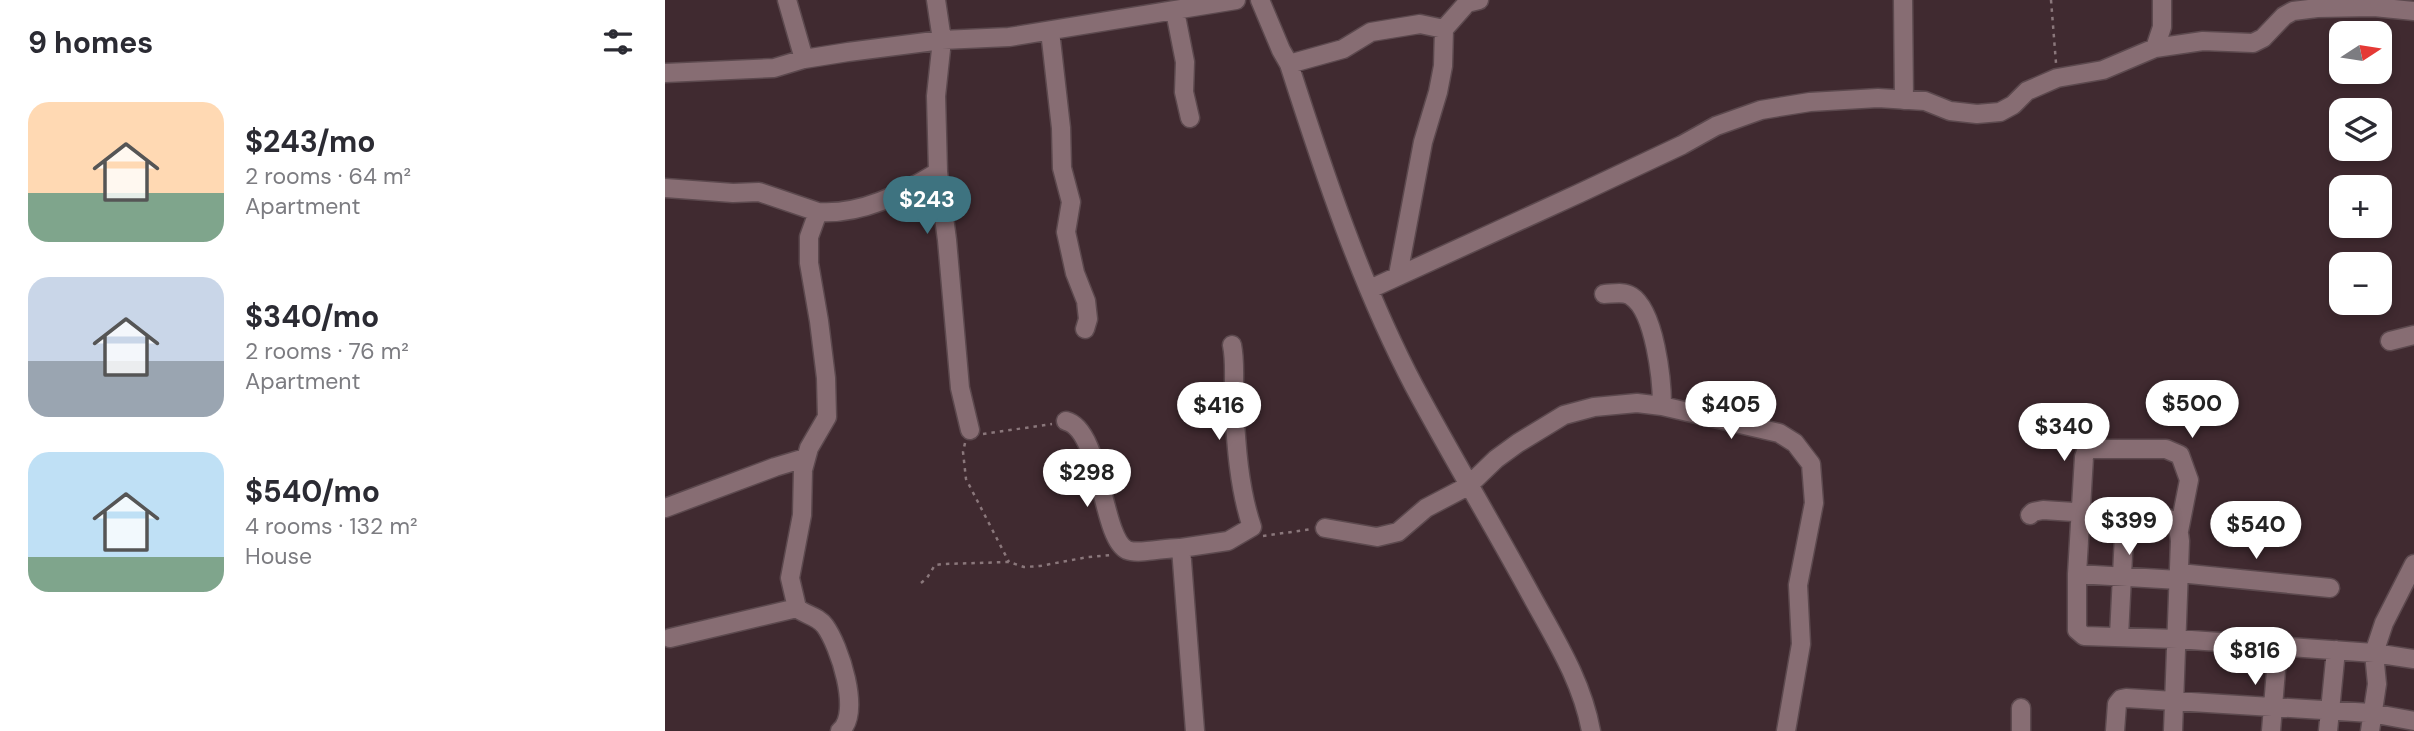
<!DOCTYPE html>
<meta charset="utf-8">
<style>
body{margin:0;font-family:"DM Sans",sans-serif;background:#f2f2f3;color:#2b2b33;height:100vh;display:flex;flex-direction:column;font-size:26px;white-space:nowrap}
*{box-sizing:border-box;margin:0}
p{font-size:23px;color:#7c7c81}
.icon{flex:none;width:38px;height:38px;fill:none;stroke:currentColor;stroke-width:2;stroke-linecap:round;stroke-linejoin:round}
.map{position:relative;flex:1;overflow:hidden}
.drawer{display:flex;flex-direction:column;background:#fff;width:665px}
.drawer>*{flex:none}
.needle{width:46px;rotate:78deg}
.fabs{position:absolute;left:1664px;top:21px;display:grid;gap:14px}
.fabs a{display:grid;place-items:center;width:63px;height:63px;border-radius:14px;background:#fff;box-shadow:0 4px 10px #0003;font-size:35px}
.price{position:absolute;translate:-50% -60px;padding:0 16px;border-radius:24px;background:#fff;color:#222;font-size:23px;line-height:46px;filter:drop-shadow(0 2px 4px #0008)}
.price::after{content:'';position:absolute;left:50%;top:42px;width:21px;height:16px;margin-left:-10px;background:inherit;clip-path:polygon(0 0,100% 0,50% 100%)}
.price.current{background:#3e7380;color:#fff}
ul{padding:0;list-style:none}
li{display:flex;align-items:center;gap:21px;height:175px;padding:0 28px}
li span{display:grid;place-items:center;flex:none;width:196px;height:140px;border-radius:21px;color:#555}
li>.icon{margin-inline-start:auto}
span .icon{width:84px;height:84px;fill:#fffc;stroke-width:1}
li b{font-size:30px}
h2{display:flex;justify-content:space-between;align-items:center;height:84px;padding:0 28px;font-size:30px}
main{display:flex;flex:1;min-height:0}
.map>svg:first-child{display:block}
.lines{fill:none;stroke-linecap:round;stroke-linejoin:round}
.minor-casing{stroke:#5c494e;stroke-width:21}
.path{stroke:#8a777b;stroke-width:2.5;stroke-dasharray:3.5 5;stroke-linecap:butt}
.minor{stroke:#876d73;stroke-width:18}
</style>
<main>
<section class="drawer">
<h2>9 homes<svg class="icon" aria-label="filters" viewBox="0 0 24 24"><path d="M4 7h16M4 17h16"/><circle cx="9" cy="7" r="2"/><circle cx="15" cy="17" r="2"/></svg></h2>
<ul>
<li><span style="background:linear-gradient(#ffd9b3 65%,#7fa58c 0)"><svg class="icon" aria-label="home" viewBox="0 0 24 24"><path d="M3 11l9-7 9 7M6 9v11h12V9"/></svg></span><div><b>$243/mo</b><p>2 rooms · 64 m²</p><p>Apartment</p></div></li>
<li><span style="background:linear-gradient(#c9d6e8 60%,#9aa5b1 0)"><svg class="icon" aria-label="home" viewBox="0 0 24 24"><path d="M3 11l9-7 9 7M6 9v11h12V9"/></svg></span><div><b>$340/mo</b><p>2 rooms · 76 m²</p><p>Apartment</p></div></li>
<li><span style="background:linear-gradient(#bfe0f5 75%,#7fa58c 0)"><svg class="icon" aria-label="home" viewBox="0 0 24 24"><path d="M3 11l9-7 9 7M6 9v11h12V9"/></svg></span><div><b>$540/mo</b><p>4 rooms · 132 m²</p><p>House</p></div></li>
</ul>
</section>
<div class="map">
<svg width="1749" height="731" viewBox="0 0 1749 731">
<rect width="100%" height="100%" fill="#402a30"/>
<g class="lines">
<!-- minor casing -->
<g class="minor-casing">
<path id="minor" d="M122,0L139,59
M271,0L277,40L271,96L273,172L282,240L295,388L305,430
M595,0L616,50L624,64C659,173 696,285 749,386C787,457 828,525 866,595C890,639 917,681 926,731
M1238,0L1239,100
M510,11L520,62L519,92L525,118
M779,29L802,3L814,0
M385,31L396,128L397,168L406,202L401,232L410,273L421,301L423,319L420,329
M1490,48L1497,27V0
M624,64L678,49L706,32L755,24L779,29L778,66L773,92L758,142L733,275
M0,73L109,68L139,59L183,52L277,40L344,37L571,0
M0,188L68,193L94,192L153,212
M705,289L915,193L1017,145L1051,126L1096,110L1145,102L1213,98L1260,101L1285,111L1312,114L1335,112L1348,105L1362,91L1392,78L1438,70L1490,48L1538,41L1588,43L1598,38L1619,16L1628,11L1652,8L1709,7L1749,11
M939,294C947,294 959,291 966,296C990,311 997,380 997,406
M1725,341L1749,335
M401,421C437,430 436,538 462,550C474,555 502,547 516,548L530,731
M0,508L110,467L140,458
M1365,515L1368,512L1378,510L1502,518C1512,523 1514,530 1515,541L1508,731
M660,528L712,537L733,532L761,508L803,486L831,459L853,443L899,415L929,407L972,403L997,406L1114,433L1130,443L1146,464L1149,503L1133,585L1136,644L1121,731
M1514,531L1524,480L1515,455L1501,449H1422L1419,457L1412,574V630L1419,636L1512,639L1709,653L1749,659
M516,548L563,541L587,527C574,489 571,444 569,404C568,383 571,365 567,345
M1514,573L1665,588
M1412,574L1514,580
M1454,636L1460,515
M5,638L132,608
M1356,708V731
M175,731C197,713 174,645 160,626C153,616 140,615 132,608L125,578L137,515L138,470L144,448L162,417L161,378L154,321L144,263V237L153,212C196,215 237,194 273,172
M1450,731L1452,704L1456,699L1461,698L1706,713L1749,721
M1606,731L1613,646
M1663,731L1671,650
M1705,731L1712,684L1709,653L1719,623L1749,564"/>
</g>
<!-- path -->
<path class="path" d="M1386,0L1391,63
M318,434L387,424
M300,443L298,452L301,479L344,562
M598,536L647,529
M256,583L262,578L270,565L278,564L344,562L359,567L375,566L423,557L446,555"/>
<!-- minor -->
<use href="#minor" class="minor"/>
</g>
</svg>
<div class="fabs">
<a><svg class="needle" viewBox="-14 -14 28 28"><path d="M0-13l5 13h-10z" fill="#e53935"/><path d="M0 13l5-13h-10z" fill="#7c7c81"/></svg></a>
<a><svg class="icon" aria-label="layers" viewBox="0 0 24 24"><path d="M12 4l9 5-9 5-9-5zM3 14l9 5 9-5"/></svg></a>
<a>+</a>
<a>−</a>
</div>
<b class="price current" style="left:262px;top:236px">$243</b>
<b class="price" style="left:1527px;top:440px">$500</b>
<b class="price" style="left:1066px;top:441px">$405</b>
<b class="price" style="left:554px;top:442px">$416</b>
<b class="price" style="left:1399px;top:463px">$340</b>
<b class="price" style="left:422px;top:509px">$298</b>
<b class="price" style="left:1464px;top:557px">$399</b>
<b class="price" style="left:1591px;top:561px">$540</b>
<b class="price" style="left:1590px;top:687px">$816</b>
</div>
</main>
